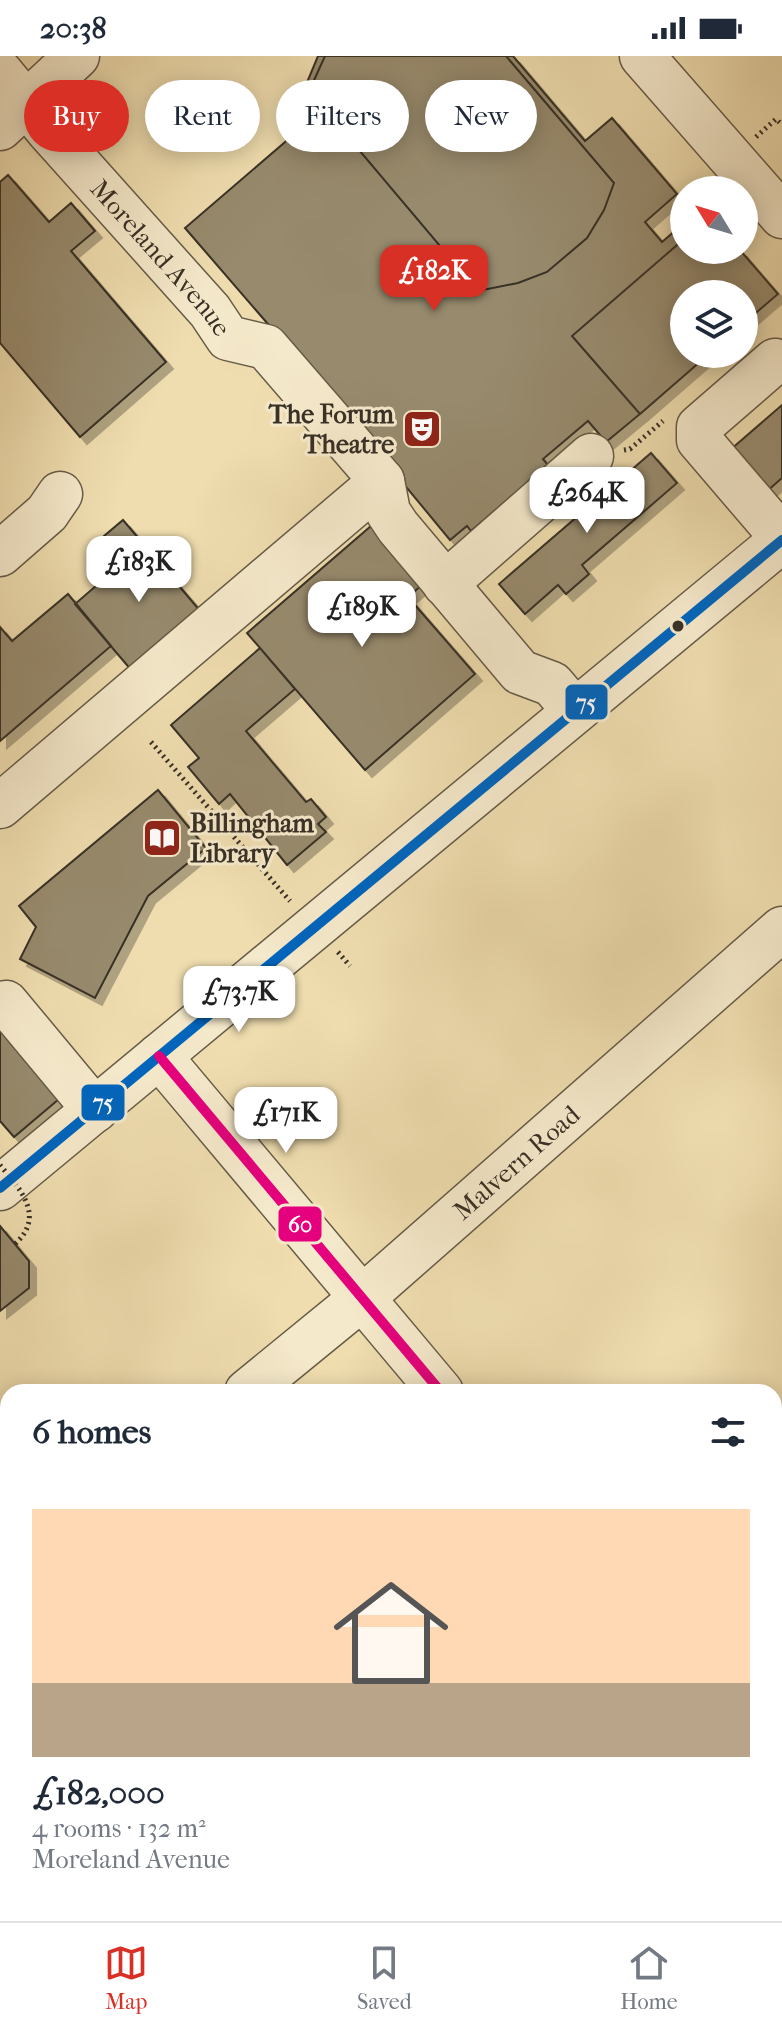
<!DOCTYPE html>
<meta charset="utf-8">
<style>
body{margin:0;font-family:"IM FELL French Canon",serif;background:#f6f6f7;color:#1f2937;height:100vh;display:flex;flex-direction:column;font-size:30px;white-space:nowrap}
*{box-sizing:border-box;margin:0}
p{font-size:26px;color:#747a83}
.icon{flex:none;width:44px;height:44px;fill:none;stroke:currentColor;stroke-width:2;stroke-linecap:round;stroke-linejoin:round}
.map{position:relative;flex:1;overflow:hidden}
.side{position:absolute;left:0px;top:1328px;width:782px;height:538px;display:flex;flex-direction:column;background:#fff;border-radius:24px 24px 0 0;box-shadow:0 4px 20px #0003}
.side>*{flex:none}
.hud{position:absolute;left:24px;top:24px;width:734px;height:72px;display:flex;gap:16px}
.needle{width:52px;rotate:308deg}
.buttons{position:absolute;left:670px;top:120px;display:grid;gap:16px}
.buttons a{display:grid;place-items:center;width:88px;height:88px;border-radius:50%;background:#fff;box-shadow:0 4px 20px #0003;font-size:40px}
.price{position:absolute;translate:-50% -68px;padding:0 18px;border-radius:16px;background:#fff;color:#222;font-size:26px;line-height:52px;filter:drop-shadow(0 2px 4px #0008)}
.price::after{content:'';position:absolute;left:50%;top:48px;width:24px;height:18px;margin-left:-12px;background:inherit;clip-path:polygon(0 0,100% 0,50% 100%)}
.price.on{background:#d93025;color:#fff}
ul{padding:0;list-style:none}
li{display:grid;align-content:center;gap:16px;height:424px;padding:0 32px}
li+li{border-top:2px solid #e0e1e3}
li span{display:grid;place-items:center;height:248px;border-radius:0px;color:#555}
li>.icon{margin-inline-start:auto}
span .icon{width:144px;height:144px;fill:#fffc;stroke-width:1}
li b{font-size:34px}
h2{display:flex;justify-content:space-between;align-items:center;height:96px;padding:0 32px;font-size:34px}
.tag{padding:0 28px;border-radius:36px;background:#fff;box-shadow:0 4px 20px #0003;font-size:28px;line-height:72px}
.tag.on{background:#d93025;color:#fff}
.status{display:flex;justify-content:space-between;align-items:center;height:56px;padding:0 40px;background:#fff;direction:ltr}
.status svg{height:22px;fill:currentColor}
.menu{display:flex;justify-content:space-around;align-items:center;height:112px;border-top:2px solid #e0e1e3;background:#fff;font-size:22px;color:#747a83}
.menu a{display:grid;justify-items:center;gap:4px}
.menu .on{color:#d93025}
.map>svg:first-child{display:block}
.building{fill:#978a6d;stroke:#383026;stroke-width:2;filter:url(#shadow)}
.lines{fill:none;stroke-linecap:round;stroke-linejoin:round}
.minor-casing{stroke:#665b48;stroke-width:47}
.path{stroke:#383026;stroke-width:5;stroke-dasharray:2 4;stroke-linecap:butt}
.minor{stroke:#f5e9cb;stroke-width:44}
.path-bridge{stroke:#383026;stroke-width:5;stroke-dasharray:2 4;stroke-linecap:butt}
.bus-1-casing{stroke:#f5e9cb;stroke-width:16}
.bus-2-casing{stroke:#f5e9cb;stroke-width:16}
.bus-1{stroke:#0065bd;stroke-width:10}
.bus-2{stroke:#e5007d;stroke-width:10}
.bus-dot{fill:#383026;stroke:#f5e9cb;stroke-width:3}
.labels{text-anchor:middle;stroke-width:6;stroke-linejoin:round;paint-order:stroke}
.street-label{font-size:26px;fill:#383026;stroke:#f5e9cb}
.poi-label{font-size:26px;font-weight:bold;fill:#383026;stroke:#f5e9cb;text-anchor:end}
.line-badge{stroke:#f5e9cb;stroke-width:3}
.badge-label{font-size:22px;text-anchor:middle;font-weight:bold;fill:#fff}
</style>
<div class="status"><b>20:38</b><svg viewBox="0 0 49 12"><path d="M0 12V9h3v3zM5 12V6h3v6zM10 12V3h3v9zM15 12V0h3v12zM26 1h20v11H26zM47 4h2v5h-2z"/></svg></div>
<div class="map">
<svg width="782" height="1865" viewBox="0 0 782 1865">
<defs>
<filter id="shadow"><feDropShadow dx="7" dy="7" stdDeviation="0" flood-color="#0004"/></filter>
</defs>
<rect width="100%" height="100%" fill="#efddaf"/>
<filter id="stains"><feTurbulence type="fractalNoise" baseFrequency=".0025" numOctaves="4"/><feColorMatrix values="0 0 0 0 .2 0 0 0 0 .09 0 0 0 0 .02 0 0 0 .5 -.17"/></filter>
<radialGradient id="worn" r=".72"><stop offset=".6" stop-color="#630" stop-opacity="0"/><stop offset="1" stop-color="#630" stop-opacity=".3"/></radialGradient>
<!-- building -->
<path class="building" d="M318,0H325L311,31L321,49L478,235L518,227L547,216L587,182L604,154L614,127L506,0H513L585,85L612,62L677,138L645,166L662,186L684,167V183L572,280L640,358L606,386L588,365L543,403L548,409L471,475L467,470L450,484L350,363L185,172L320,56L303,36Z
M325,0H506L614,127L604,154L587,182L547,216L518,227L478,235L321,49L311,31Z
M8,119L49,166L71,147L95,175L71,195L166,306L80,381L0,287V126Z
M684,183V194H740L778,238L744,267V238H684V298H709L640,358L572,280Z
M782,349V422L766,436L730,394Z
M651,397L677,427L582,509L589,518L566,538L558,529L525,558L499,528Z
M123,464L207,563L138,622L75,548L119,510L98,485Z
M371,470L422,529L408,541L475,618L365,714L247,577Z
M68,538L111,590L0,685V571L12,585Z
M260,592L295,633L246,675L306,746L311,743L326,761L318,768L326,776L287,809L230,738L219,748L188,711L199,702L171,669Z
M158,734L206,792L148,840L95,942L20,903L36,871L19,850Z
M0,963L65,1038L14,1081L0,1065Z
M0,1170L29,1205V1232L0,1255Z"/>
<g class="lines">
<!-- minor casing -->
<g class="minor-casing">
<g id="minor">
<path d="M642,0L782,160"/>
<path id="s1" d="M0,16L48,74L210,255L228,282L266,291L382,425L388,456L398,471L520,616L552,628L575,655"/>
<path d="M0,72L77,0"/>
<path d="M775,305L699,371V384L782,481"/>
<path d="M0,498L47,457L60,438"/>
<path d="M445,528L591,400"/>
<path d="M0,750L382,425"/>
<path d="M6,947L95,1054"/>
<path d="M159,1000L441,1336"/>
<path d="M0,1132L782,484"/>
<path id="s2" d="M247,1336L362,1242L782,873"/>
<path d="M774,1490L782,1483"/>
<path d="M0,1537L8,1531"/>
<path d="M389,1858L395,1865"/>
<path d="M323,1865L332,1858"/>
</g>
</g>
<!-- path -->
<path class="path" d="M756,81L776,63L782,69
M624,394L630,393L663,365
M151,686L290,845
M338,896L350,910"/>
<!-- minor -->
<use href="#minor" class="minor"/>
<!-- path-bridge -->
<path class="path-bridge" d="M0,1109C20,1133 46,1160 15,1188"/>
<!-- bus-1 casing -->
<g class="bus-1-casing">
<path id="bus-1" d="M0,1132L782,484"/>
</g>
<!-- bus-2 casing -->
<g class="bus-2-casing">
<path id="bus-2" d="M159,1000L441,1336"/>
</g>
<!-- bus-1 -->
<use href="#bus-1" class="bus-1"/>
<!-- bus-2 -->
<use href="#bus-2" class="bus-2"/>
</g>
<!-- icons -->
<defs>
<g id="theatre-square" transform="scale(2)"><rect x="-9" y="-9" width="18" height="18" rx="4" fill="#8f2418" stroke="#f5e9cb"/><path d="M-5-5.5Q0-4 5-5.5V0Q5 5 0 6Q-5 5-5 0ZM-3.3-2.5H-1v1.5H-3.3ZM1-2.5H3.3v1.5H1ZM-2.8 1Q0 5.5 2.8 1Z" fill="#fff"/></g>
<g id="library-square" transform="scale(2)"><rect x="-9" y="-9" width="18" height="18" rx="4" fill="#8f2418" stroke="#f5e9cb"/><path d="M-6-4Q-3-5.5-.7-3.5V5Q-3 3-6 4ZM6-4Q3-5.5 .7-3.5V5Q3 3 6 4Z" fill="#fff"/></g>
</defs>
<g fill-rule="evenodd">
<use href="#theatre-square" x="422" y="373"/>
<use href="#library-square" x="162" y="782"/>
</g>
<!-- markers -->
<circle class="bus-dot" cx="678" cy="570" r="7"/>
<g class="labels">
<!-- street labels -->
<g class="street-label">
<text dy="9" stroke="none"><textPath href="#s1" startOffset="246">Moreland Avenue</textPath></text>
<text dy="9" stroke="none"><textPath href="#s2" startOffset="354">Malvern Road</textPath></text>
</g>
<!-- poi labels -->
<g class="poi-label">
<text x="394" y="367">The Forum<tspan x="394" dy="30">Theatre</tspan></text>
<text x="190" y="776" text-anchor="start">Billingham<tspan x="190" dy="30">Library</tspan></text>
</g>
</g>
<g class="line-badge">
<rect x="564" y="627" width="45" height="38" rx="8" fill="#0065bd"/>
<rect x="80" y="1027" width="46" height="39" rx="8" fill="#0065bd"/>
<rect x="277" y="1149" width="46" height="38" rx="8" fill="#e5007d"/>
</g>
<g class="badge-label">
<text x="586" y="654">75</text>
<text x="103" y="1054">75</text>
<text x="300" y="1176">60</text>
</g>
<rect width="100%" height="100%" filter="url(#stains)"/>
<rect width="100%" height="100%" fill="url(#worn)"/>
</svg>
<div class="buttons">
<a><svg class="needle" viewBox="-14 -14 28 28"><path d="M0-13l5 13h-10z" fill="#e53935"/><path d="M0 13l5-13h-10z" fill="#747a83"/></svg></a>
<a><svg class="icon" aria-label="layers" viewBox="0 0 24 24"><path d="M12 4l9 5-9 5-9-5zM3 14l9 5 9-5"/></svg></a>
</div>
<b class="price on" style="left:434px;top:257px">£182K</b>
<b class="price" style="left:587px;top:479px">£264K</b>
<b class="price" style="left:139px;top:548px">£183K</b>
<b class="price" style="left:362px;top:593px">£189K</b>
<b class="price" style="left:239px;top:978px">£73.7K</b>
<b class="price" style="left:286px;top:1099px">£171K</b>
<div class="hud">
<a class="tag on">Buy</a>
<a class="tag">Rent</a>
<a class="tag">Filters</a>
<a class="tag">New</a>
</div>
<section class="side">
<h2>6 homes<svg class="icon" aria-label="filters" viewBox="0 0 24 24"><path d="M4 7h16M4 17h16"/><circle cx="9" cy="7" r="2"/><circle cx="15" cy="17" r="2"/></svg></h2>
<ul>
<li><span style="background:linear-gradient(#ffd9b3 70%,#b9a48a 0)"><svg class="icon" aria-label="home" viewBox="0 0 24 24"><path d="M3 11l9-7 9 7M6 9v11h12V9"/></svg></span><div><b>£182,000</b><p>4 rooms · 132 m²</p><p>Moreland Avenue</p></div></li>
</ul>
</section>
</div>
<nav class="menu">
<a class="on"><svg class="icon" aria-label="map" viewBox="0 0 24 24"><path d="M3 6l6-2 6 2 6-2v14l-6 2-6-2-6 2zM9 4v14M15 6v14"/></svg>Map</a>
<a><svg class="icon" aria-label="saved" viewBox="0 0 24 24"><path d="M7 4h10v16l-5-4-5 4z"/></svg>Saved</a>
<a><svg class="icon" aria-label="home" viewBox="0 0 24 24"><path d="M3 11l9-7 9 7M6 9v11h12V9"/></svg>Home</a>
</nav>
